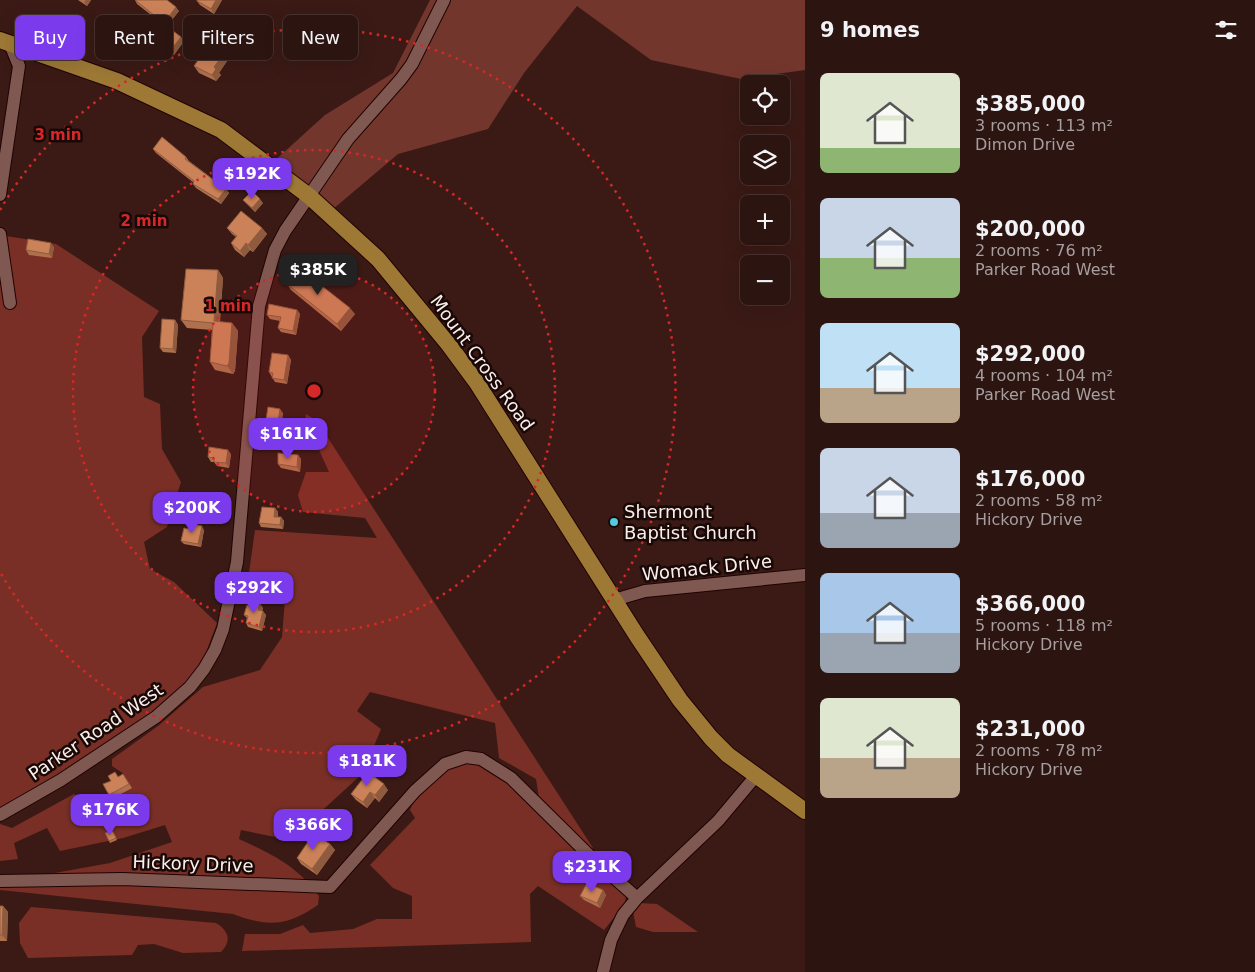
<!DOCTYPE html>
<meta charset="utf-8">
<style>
body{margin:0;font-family:"DejaVu Sans",sans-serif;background:#38211e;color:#f1f3f6;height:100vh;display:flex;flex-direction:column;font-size:19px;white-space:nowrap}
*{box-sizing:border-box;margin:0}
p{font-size:16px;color:#a69e9f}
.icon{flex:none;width:28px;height:28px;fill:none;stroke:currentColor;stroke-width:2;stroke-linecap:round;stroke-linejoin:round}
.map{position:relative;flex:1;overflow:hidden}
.drawer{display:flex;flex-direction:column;background:#2c1410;width:450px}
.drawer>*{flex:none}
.hud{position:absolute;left:15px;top:15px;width:475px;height:45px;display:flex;gap:10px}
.buttons{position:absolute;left:740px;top:75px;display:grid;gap:10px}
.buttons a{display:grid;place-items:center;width:50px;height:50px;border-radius:8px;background:#2c1410;box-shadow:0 5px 20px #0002,0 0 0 1px #483330;font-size:25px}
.price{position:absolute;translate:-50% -42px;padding:0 11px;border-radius:10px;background:#7c3aed;color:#fff;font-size:16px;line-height:32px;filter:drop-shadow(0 1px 2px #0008)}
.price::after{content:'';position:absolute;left:50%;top:30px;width:15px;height:11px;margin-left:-8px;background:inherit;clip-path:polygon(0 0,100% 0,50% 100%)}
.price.selected{background:#222;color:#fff}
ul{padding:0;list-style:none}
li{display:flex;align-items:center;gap:15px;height:125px;padding:0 15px}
li span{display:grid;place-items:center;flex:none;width:140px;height:100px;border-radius:8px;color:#555}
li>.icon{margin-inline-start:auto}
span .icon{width:60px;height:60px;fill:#fffc;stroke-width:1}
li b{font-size:21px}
h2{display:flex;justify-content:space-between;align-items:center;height:60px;padding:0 15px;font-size:21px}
.tag{padding:0 18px;border-radius:8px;background:#2c1410;box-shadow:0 5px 20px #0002,0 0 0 1px #483330;font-size:18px;line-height:45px}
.tag.selected{background:#7c3aed;color:#fff}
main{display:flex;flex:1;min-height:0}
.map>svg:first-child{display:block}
.green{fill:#73362d}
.forest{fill:#792f25}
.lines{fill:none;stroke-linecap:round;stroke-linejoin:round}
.minor-casing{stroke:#200302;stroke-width:14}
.major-casing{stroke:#200302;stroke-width:18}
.minor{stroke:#7f5851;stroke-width:12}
.major{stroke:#9e7936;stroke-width:16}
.wall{fill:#af704d}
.shaded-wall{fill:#8f5b3e}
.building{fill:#cc8259;stroke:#8f5b3e}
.ring{fill:none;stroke:#d62828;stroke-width:2.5;stroke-dasharray:2.5 5}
.poi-dot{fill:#54cadd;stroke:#180907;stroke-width:2}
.labels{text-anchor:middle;stroke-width:5;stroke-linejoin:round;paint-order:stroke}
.street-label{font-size:18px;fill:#fceeeb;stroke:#180907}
.poi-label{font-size:18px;fill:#fceeeb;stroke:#180907;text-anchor:start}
.centre{fill:#d62828;stroke:#180907;stroke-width:2.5}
.ring-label{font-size:15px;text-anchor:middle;font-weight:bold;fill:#d62828;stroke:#180907;stroke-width:5;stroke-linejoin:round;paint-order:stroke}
</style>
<main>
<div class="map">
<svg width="805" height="972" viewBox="0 0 805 972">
<rect width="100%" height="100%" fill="#3b1a15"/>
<!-- green -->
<path class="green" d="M430,0H805V70L741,79L651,60L577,6L524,73L488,129L398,154L332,210L272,163L325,115L393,73Z"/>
<!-- forest -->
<path class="forest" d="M0,235L56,244L159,311L142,337L144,397L160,404L162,449L181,482L167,527L144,542L150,569L174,582L217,623L202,663L183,686L147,718L50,782L0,810Z
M306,414L317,421L593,848L590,851L539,798L536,779L499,758L495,723L370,692L357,711L381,729L363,773L290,840L241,830L239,839C273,855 296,865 319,896L318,905C286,927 268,927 233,914L0,890V874H49L110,863L172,842L165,825L123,838L60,851L47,828L14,843L18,859L0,861V824L12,828L74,794L92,809H109L122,800L124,774L112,766V759L158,726L203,687L260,670L282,637L286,586L248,580L255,530L377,538L365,518L303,512L298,495L306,472H329L315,441H302Z
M486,763L626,892L625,904L604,930L538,886L530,894L531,942L242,951L245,934H280L303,925L310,933L353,929L377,919H412V896L393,888L370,865L415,818L410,810C418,792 437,767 457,764C466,762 476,763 486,763Z
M639,903L657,904L698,932H653L636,927L633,911Z
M31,907L216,923C229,931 232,941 221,952L183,953L154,944L138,945L132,955L28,958L20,943L19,923Z"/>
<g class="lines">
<!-- minor casing -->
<g class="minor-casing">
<path id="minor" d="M0,195L19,66L10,44
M0,234L10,303
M614,600L645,591L805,575
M0,815L61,780L156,717L190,687L204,669L215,650L223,629L237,562L259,306L275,250L285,231L348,139L401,79L412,64L444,0
M0,881L122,879L330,887L415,791L445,764L466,757L481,759L511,778L591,857L637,898
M603,972L611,940L623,915L637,898L718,821L755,777"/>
</g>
<!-- major casing -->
<g class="major-casing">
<path id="major" d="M0,40L117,81L221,130L309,196L378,259L449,345L477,383L637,636L680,700L711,738L728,755L805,811"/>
</g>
<!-- minor -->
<use href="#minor" class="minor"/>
<!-- major -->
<use href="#major" class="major"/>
</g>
<!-- wall -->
<path class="wall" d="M78,0H91L87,6Z
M135,0L179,11L167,26L184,41L174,55L163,47L160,42L161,41L156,35L164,25L137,4Z
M222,0L214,14L200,5L197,1Z
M229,58L219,73L221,75L216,81L199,73L194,66Z
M153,149L186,157L189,161L226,189L229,193L221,204L196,188L193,184L194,183L156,153Z
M243,200L263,203L255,212Z
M227,228H262L267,234L253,252L250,250L244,257L235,250L231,243L236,237L232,234Z
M54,247L52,258L29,255L26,250Z
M218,270L223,278L220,322L232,323L238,331L235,371L233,374L215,370L210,362L212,330L187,328L181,320Z
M287,284L355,314L341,331L291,290Z
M297,310L300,314L296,335L281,332L278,328L280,321L270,319L267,315Z
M175,320L178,325L176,353L163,352L160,348Z
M288,355L291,360L287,384L275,382L269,372Z
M283,413L281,426L269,424L266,420Z
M231,454L229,468L217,466L214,462H211L208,457Z
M298,455L301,459L300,472L281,468L278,464Z
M275,508L278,512V517H281L284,521L283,529L261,527L259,523Z
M188,529L204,530L201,547L184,544L181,541Z
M263,608L262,611L266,615L262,631L248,627L246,623L247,618L244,615Z
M123,774L132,788L112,799L109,795L118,777Z
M388,790L379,802L375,798L367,808L356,800L351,794Z
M113,832L117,840L110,843L109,841Z
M330,844L335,850L317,875L301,864L297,858Z
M603,890L606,895L600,908L584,900L580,896Z
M0,906H3L8,912L7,941H0Z"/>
<!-- shaded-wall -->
<path class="shaded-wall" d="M86,0H91L87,6L84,2Z
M216,0H222L214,14L211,9Z
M176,7L179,11L166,27L164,23Z
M181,37L184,41L174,55L171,50Z
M225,52L229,58L219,73L221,75L216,81L212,75L214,67Z
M226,189L229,193L221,204L218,199Z
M260,199L263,203L255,212L252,208Z
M262,228L267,234L253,252L248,245Z
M51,243L54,247L52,258L49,254Z
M246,243L250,250L244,257L240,251Z
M218,270L223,278L219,329L214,321Z
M350,308L355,314L341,331L337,324Z
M297,310L300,314L296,335L293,331Z
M175,320L178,325L176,353L173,349Z
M232,323L238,331L235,371L233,374L227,366Z
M288,355L291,360L287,384L284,380Z
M280,409L283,413L281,426L278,422Z
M228,450L231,454L229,468L226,463Z
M298,455L301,459L300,472L297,467Z
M275,508L278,512L277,520L274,517Z
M281,517L284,521L283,529L280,525Z
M202,526L204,530L201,547L198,544Z
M260,603L263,608L261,614L258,610Z
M263,611L266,615L262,631L259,627Z
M384,784L388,790L379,802L375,795Z
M370,792L375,798L367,808L363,802Z
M330,844L335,850L317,875L312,869Z
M603,890L606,895L600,908L597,903Z
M3,906L8,912L7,941L2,935Z"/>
<!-- building -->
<path class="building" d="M135,0H167L176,7L164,23Z
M197,0H216L211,9L197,1Z
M164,24L181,37L171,50L160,42L162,40L156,35Z
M211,42L225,52L214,67L216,69L212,75L194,66Z
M162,137L186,157L185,159L226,189L218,199L193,184L194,181L153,149Z
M252,191L260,199L252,208L243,200Z
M241,211L262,228L248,245L246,243L240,251L231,243L237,236L227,228Z
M28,239L51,243L49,254L26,250Z
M299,268L350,308L337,324L287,284Z
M186,269L218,270L214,321L232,323L229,363L227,366L210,362L213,323L181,320Z
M269,304L297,310L293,331L278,328L281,317L267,315Z
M162,319L175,320L173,349L160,348Z
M272,353L288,355L284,380L272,378L273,373L269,372Z
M268,407L280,409L278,422L266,420Z
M209,447L228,450L226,463L214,462V458L208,457Z
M278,453L298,455L297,467L278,464Z
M262,507L275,508L274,517H281L280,525L259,523Z
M189,523L202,526L198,544L181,541L184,528L188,529Z
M251,601L260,603L258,610L263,611L259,627L246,623L248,616L244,615L247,605L249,606Z
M115,772L118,777L123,774L129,784L109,795L103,784L111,781L108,776Z
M368,772L384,784L375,795L370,792L363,802L351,794Z
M112,830L116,838L109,841L105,833Z
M314,833L330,844L312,869L297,858Z
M587,883L603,890L597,903L580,896Z
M0,906H3L2,935H0Z"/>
<!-- distance rings -->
<circle cx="314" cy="391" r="121" fill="#d62828" fill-opacity=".12"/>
<g class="ring">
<circle cx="314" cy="391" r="121"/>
<circle cx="314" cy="391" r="241"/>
<path d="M0 210A362 362 0 1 1 0 572"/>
</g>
<!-- markers -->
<circle class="poi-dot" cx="614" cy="522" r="5"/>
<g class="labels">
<!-- street labels -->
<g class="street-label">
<text transform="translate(482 363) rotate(54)" y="6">Mount Cross Road</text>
<text transform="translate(707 568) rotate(-6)" y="6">Womack Drive</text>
<text transform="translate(96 732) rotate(-34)" y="6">Parker Road West</text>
<text transform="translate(193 864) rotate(2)" y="6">Hickory Drive</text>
</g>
<!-- poi labels -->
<g class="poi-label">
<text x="624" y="518">Shermont<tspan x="624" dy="21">Baptist Church</tspan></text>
</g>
</g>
<circle cx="314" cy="391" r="8" class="centre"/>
<g class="ring-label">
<text x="58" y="140">3 min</text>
<text x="144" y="226">2 min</text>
<text x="228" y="311">1 min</text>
</g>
</svg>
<div class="buttons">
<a><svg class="icon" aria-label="locate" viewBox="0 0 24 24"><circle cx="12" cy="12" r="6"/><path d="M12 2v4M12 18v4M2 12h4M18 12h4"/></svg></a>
<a><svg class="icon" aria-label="layers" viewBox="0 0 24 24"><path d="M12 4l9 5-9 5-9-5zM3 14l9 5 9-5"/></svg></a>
<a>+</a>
<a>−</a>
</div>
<b class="price" style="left:252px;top:200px">$192K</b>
<b class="price selected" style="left:318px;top:296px">$385K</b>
<b class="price" style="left:288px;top:460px">$161K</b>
<b class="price" style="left:192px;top:534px">$200K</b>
<b class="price" style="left:254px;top:614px">$292K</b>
<b class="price" style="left:367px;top:787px">$181K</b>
<b class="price" style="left:110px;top:836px">$176K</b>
<b class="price" style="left:313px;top:851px">$366K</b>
<b class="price" style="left:592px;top:893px">$231K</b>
<div class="hud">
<a class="tag selected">Buy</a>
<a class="tag">Rent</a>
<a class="tag">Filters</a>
<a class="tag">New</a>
</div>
</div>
<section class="drawer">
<h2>9 homes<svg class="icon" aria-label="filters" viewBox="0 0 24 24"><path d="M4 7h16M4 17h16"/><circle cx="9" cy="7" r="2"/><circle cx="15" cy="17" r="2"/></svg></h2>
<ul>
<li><span style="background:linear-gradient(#dfe7d0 75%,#8fb573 0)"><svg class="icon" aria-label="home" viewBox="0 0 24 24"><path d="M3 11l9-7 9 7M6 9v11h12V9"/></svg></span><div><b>$385,000</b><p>3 rooms · 113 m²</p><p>Dimon Drive</p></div></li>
<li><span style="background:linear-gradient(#c9d6e8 60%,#8fb573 0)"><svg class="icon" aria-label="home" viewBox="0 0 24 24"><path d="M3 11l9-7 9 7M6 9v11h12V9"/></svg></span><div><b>$200,000</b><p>2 rooms · 76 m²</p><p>Parker Road West</p></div></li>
<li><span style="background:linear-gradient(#bfe0f5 65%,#b9a48a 0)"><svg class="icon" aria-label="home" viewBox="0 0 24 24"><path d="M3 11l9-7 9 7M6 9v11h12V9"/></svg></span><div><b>$292,000</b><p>4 rooms · 104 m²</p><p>Parker Road West</p></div></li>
<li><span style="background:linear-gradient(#c9d6e8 65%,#9aa5b1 0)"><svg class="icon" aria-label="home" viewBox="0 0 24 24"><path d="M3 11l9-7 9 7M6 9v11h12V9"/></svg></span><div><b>$176,000</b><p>2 rooms · 58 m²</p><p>Hickory Drive</p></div></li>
<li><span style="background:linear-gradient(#a9c7e8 60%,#9aa5b1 0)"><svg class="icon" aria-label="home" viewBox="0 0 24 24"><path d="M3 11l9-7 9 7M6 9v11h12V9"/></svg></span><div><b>$366,000</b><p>5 rooms · 118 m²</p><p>Hickory Drive</p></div></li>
<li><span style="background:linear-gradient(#dfe7d0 60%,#b9a48a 0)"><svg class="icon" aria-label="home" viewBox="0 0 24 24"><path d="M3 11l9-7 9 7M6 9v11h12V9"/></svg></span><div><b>$231,000</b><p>2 rooms · 78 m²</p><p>Hickory Drive</p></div></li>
</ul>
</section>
</main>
